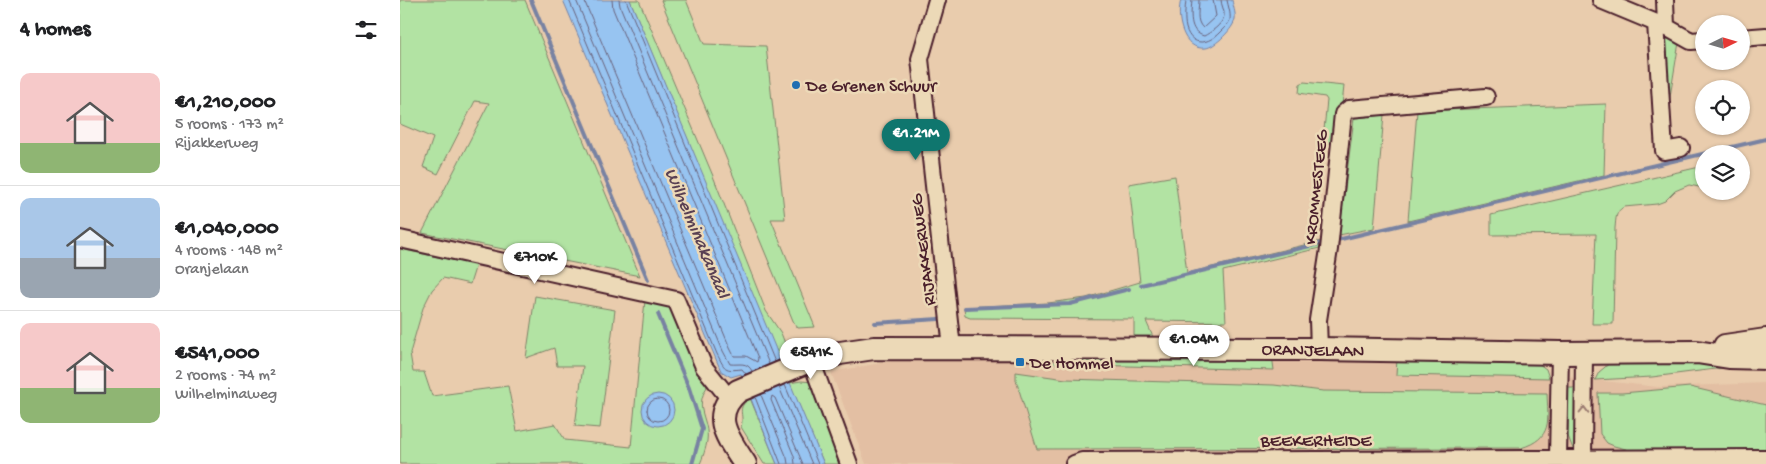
<!DOCTYPE html>
<meta charset="utf-8">
<style>
body{margin:0;font-family:"Gochi Hand",sans-serif;background:#f6f6f6;color:#202124;height:100vh;display:flex;flex-direction:column;font-size:19px;white-space:nowrap}
*{box-sizing:border-box;margin:0}
p{font-size:16px;color:#757577}
.icon{flex:none;width:28px;height:28px;fill:none;stroke:currentColor;stroke-width:2;stroke-linecap:round;stroke-linejoin:round}
.map{position:relative;flex:1;overflow:hidden}
.drawer{display:flex;flex-direction:column;background:#fff;width:400px}
.drawer>*{flex:none}
.needle{width:32px;rotate:85deg}
.controls{position:absolute;left:1295px;top:15px;display:grid;gap:10px}
.controls a{display:grid;place-items:center;width:55px;height:55px;border-radius:50%;background:#fff;box-shadow:0 1px 4px #0004;font-size:25px}
.price{position:absolute;translate:-50% -42px;padding:0 11px;border-radius:18px;background:#fff;color:#222;font-size:16px;line-height:32px;filter:drop-shadow(0 1px 2px #0008)}
.price::after{content:'';position:absolute;left:50%;top:30px;width:15px;height:11px;margin-left:-8px;background:inherit;clip-path:polygon(0 0,100% 0,50% 100%)}
.price.on{background:#0f766e;color:#fff}
ul{padding:0;list-style:none}
li{display:flex;align-items:center;gap:15px;height:125px;padding:0 20px}
li+li{border-top:1px solid #e0e0e0}
li span{display:grid;place-items:center;flex:none;width:140px;height:100px;border-radius:10px;color:#555}
li>.icon{margin-inline-start:auto}
span .icon{width:60px;height:60px;fill:#fffc;stroke-width:1}
li b{font-size:21px}
h2{display:flex;justify-content:space-between;align-items:center;height:60px;padding:0 20px;font-size:21px}
main{display:flex;flex:1;min-height:0}
.map>svg:first-child{display:block}
.built{fill:#e3bfa3}
.green{fill:#b2e3a3;stroke:#7e8167}
.water{fill:#97c4f1;stroke:#7882a2}
.lines{fill:none;stroke-linecap:round;stroke-linejoin:round}
.shore{stroke:#69617a;stroke-width:1}
.stream{stroke:#7882a2;stroke-width:4}
.minor-casing{stroke:#4a1f2b;stroke-width:20}
.secondary-casing{stroke:#4a1f2b;stroke-width:26}
.minor{stroke:#ecd9b7;stroke-width:16}
.secondary{stroke:#ecd9b7;stroke-width:22}
.oneway{stroke:#9b7c71}
.poi-dot{fill:#1f6fb2;stroke:#ecd9b7;stroke-width:2}
.labels{text-anchor:middle;stroke-width:5;stroke-linejoin:round;paint-order:stroke}
.poi-label{font-size:18px;fill:#4a1f2b;stroke:#ecd9b7;text-anchor:start}
.street-label{font-size:18px;fill:#4a1f2b;stroke:#ecd9b7}
.water-label{font-size:19px;font-style:italic;fill:#594053;stroke:#ecd9b7}
</style>
<main>
<section class="drawer">
<h2>4 homes<svg class="icon" aria-label="filters" viewBox="0 0 24 24"><path d="M4 7h16M4 17h16"/><circle cx="9" cy="7" r="2"/><circle cx="15" cy="17" r="2"/></svg></h2>
<ul>
<li><span style="background:linear-gradient(#f6c9c9 70%,#8fb573 0)"><svg class="icon" aria-label="home" viewBox="0 0 24 24"><path d="M3 11l9-7 9 7M6 9v11h12V9"/></svg></span><div><b>€1,210,000</b><p>5 rooms · 173 m²</p><p>Rijakkerweg</p></div></li>
<li><span style="background:linear-gradient(#a9c7e8 60%,#9aa5b1 0)"><svg class="icon" aria-label="home" viewBox="0 0 24 24"><path d="M3 11l9-7 9 7M6 9v11h12V9"/></svg></span><div><b>€1,040,000</b><p>4 rooms · 148 m²</p><p>Oranjelaan</p></div></li>
<li><span style="background:linear-gradient(#f6c9c9 65%,#8fb573 0)"><svg class="icon" aria-label="home" viewBox="0 0 24 24"><path d="M3 11l9-7 9 7M6 9v11h12V9"/></svg></span><div><b>€541,000</b><p>2 rooms · 74 m²</p><p>Wilhelminaweg</p></div></li>
</ul>
</section>
<div class="map">
<svg width="1366" height="464" viewBox="0 0 1366 464">
<rect width="100%" height="100%" fill="#e9ccad"/>
<filter id="ink" filterUnits="userSpaceOnUse"><feTurbulence type="fractalNoise" baseFrequency=".02" numOctaves="2"/><feDisplacementMap in="SourceGraphic" scale="10" xChannelSelector="R" yChannelSelector="G"/><feConvolveMatrix kernelMatrix="1 2 1 2 8 2 1 2 1" color-interpolation-filters="sRGB"/></filter>
<g filter="url(#ink)">
<!-- built -->
<path class="built" d="M520,356H979L1258,387L1366,383V464H466L431,372Z"/>
<!-- green -->
<path class="green" d="M0,0H125L240,276L22,233L89,103L75,101L38,174L23,167L33,138L0,124Z
M230,0H239L313,176L366,311L381,333L388,351L378,358Z
M261,0H286L304,44L366,46L385,219H371L415,327L398,328L394,323Z
M1264,38L1279,42L1266,121Z
M904,82L944,86L938,144L927,143L923,140L927,100L925,97L899,93L900,84Z
M1206,104L1204,175L1008,221L1017,111Z
M984,115L974,228L939,235L954,118Z
M1304,166V188L1289,185L1275,191L1265,201L1257,204L1224,207C1215,211 1216,220 1215,228L1213,324H1192L1196,234L1091,235V215Z
M775,176L787,273L925,240L924,247L823,271L826,322L746,321L753,337H734V319L570,318L565,316L564,307L648,303L686,298L740,282L729,184Z
M0,249L76,265L70,284L43,278L32,290L23,308L10,353L13,372H24L32,396L108,386L117,431L155,424L165,440L231,447L245,300L270,307L307,387C293,409 310,419 307,441C306,448 303,457 300,464H0Z
M135,296L215,310L200,428L175,426L183,366H157L154,348L126,358Z
M872,355L874,370L652,364L648,361L650,357Z
M997,358L1135,361L1146,369L1149,378L996,375Z
M1210,363L1347,365L1252,377L1195,380L1199,372Z
M616,372L666,379L874,385L923,391L1147,393C1148,421 1153,438 1121,448L637,449L616,380Z
M401,381L414,382L443,464H424L389,383Z
M1290,387L1366,405V450H1230L1214,446L1207,443L1200,434L1198,393H1222Z
M1168,388H1179L1175,447L1173,449L1168,436Z
M350,398L377,464H364L341,427C345,413 335,409 350,398Z"/>
<!-- water -->
<path class="water" d="M163,0H230L424,464H377L341,374L331,377L321,371Z
M781,0H832C833,6 836,13 835,19C834,28 815,47 806,48C782,51 776,16 781,0Z
M242 410a16 16 0 1 1 32 0a16 16 0 1 1-32 0Z"/>
<g class="lines">
<!-- shore -->
<path class="shore" d="M169,0L317,354C325,369 324,371 342,369L346,374
M176,0L323,351L330,364C340,365 347,361 352,371
M184,0L330,348L334,356H346L357,362L358,358L213,9L212,0
M219,0L220,6L369,364
M226,0L375,362
M786,0C785,9 784,19 786,28C792,48 809,44 820,32C824,28 828,25 830,20C831,13 828,6 827,0
M792,0C791,13 788,32 804,36C810,33 823,24 824,16C825,11 821,5 821,0
M799,0C799,9 795,21 803,28L816,16L813,0
M385,385L418,464
M379,387L412,464
M361,395L387,458L388,464
M355,397L381,464
M247 410a11 11 0 1 1 22 0a11 11 0 1 1-22 0Z
M395,464L394,456L371,400L372,396L375,398L403,464"/>
<!-- stream -->
<path class="stream" d="M131,0L248,280
M937,240L1366,139
M741,285L923,243
M565,308L670,304L729,289
M258,314L289,388L302,429L292,464
M475,323L539,319"/>
<!-- minor casing -->
<g class="minor-casing">
<path id="minor" d="M537,0L520,59L552,348
M1201,0L1266,27L1291,41L1304,40
M1265,0L1266,27
M1256,23L1264,151L1281,148
M1341,38L1366,36
M0,239L276,300L304,367L329,398
M919,349L918,320L929,249L943,114L949,109L1086,97
M411,360L449,464
M1158,458L1160,353
M1183,459L1184,352
M674,464L682,461L1366,458"/>
</g>
<!-- secondary casing -->
<g class="secondary-casing">
<path id="secondary" d="M1325,346L1366,340
M345,464C328,438 309,416 338,391L411,360L440,353L474,348L919,349L1160,353L1297,352L1329,357L1366,358"/>
</g>
<!-- minor -->
<use href="#minor" class="minor"/>
<!-- secondary -->
<use href="#secondary" class="secondary"/>
</g>
<!-- one-way arrows -->
<defs><path id="oneway-chevron" d="M-2-3.5L2.5 0L-2 3.5" fill="none" stroke-width="1.6" stroke-linecap="round" stroke-linejoin="round" transform="scale(1.25)"/></defs>
<use class="oneway" href="#oneway-chevron" transform="translate(1184 410) rotate(-89)"/>
</g>
<!-- markers -->
<g class="poi-dot">
<circle cx="396" cy="85" r="5"/>
<rect x="615" y="357" width="10" height="10" rx="2.5"/>
</g>
<g class="labels">
<!-- poi labels -->
<g class="poi-label">
<text x="406" y="91">De Grenen Schuur</text>
<text x="630" y="368">De Hommel</text>
</g>
<!-- street labels -->
<g class="street-label">
<text transform="translate(915 187) rotate(-84)" y="6">KROMMESTEEG</text>
<text transform="translate(522 250) rotate(-97)" y="6">RIJAKKERWEG</text>
<text transform="translate(913 349) rotate(1)" y="6">ORANJELAAN</text>
<text x="916" y="446">BEEKERHEIDE</text>
</g>
<!-- water labels -->
<g class="water-label">
<text transform="translate(299 232) rotate(67)" y="7">Wilhelminakanaal</text>
</g>
</g>
</svg>
<div class="controls">
<a><svg class="needle" viewBox="-14 -14 28 28"><path d="M0-13l5 13h-10z" fill="#e53935"/><path d="M0 13l5-13h-10z" fill="#757577"/></svg></a>
<a><svg class="icon" aria-label="locate" viewBox="0 0 24 24"><circle cx="12" cy="12" r="6"/><path d="M12 2v4M12 18v4M2 12h4M18 12h4"/></svg></a>
<a><svg class="icon" aria-label="layers" viewBox="0 0 24 24"><path d="M12 4l9 5-9 5-9-5zM3 14l9 5 9-5"/></svg></a>
</div>
<b class="price on" style="left:516px;top:161px">€1.21M</b>
<b class="price" style="left:135px;top:285px">€710K</b>
<b class="price" style="left:794px;top:367px">€1.04M</b>
<b class="price" style="left:411px;top:380px">€541K</b>
</div>
</main>
